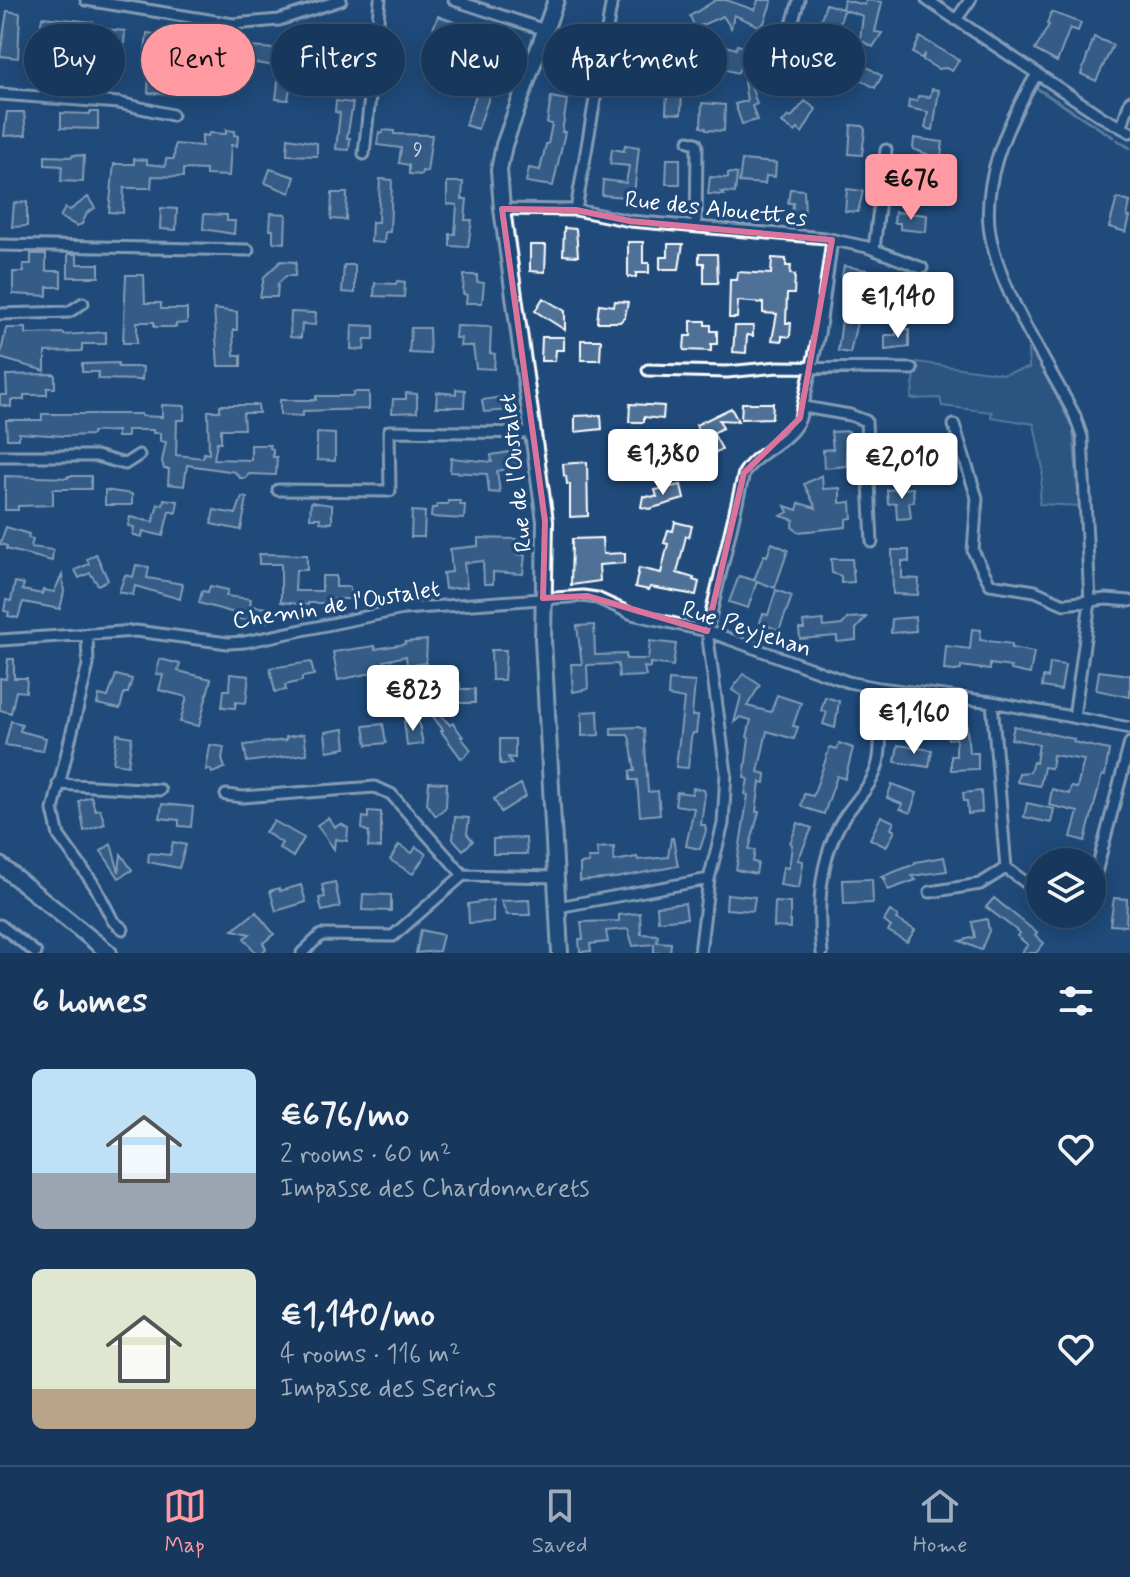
<!DOCTYPE html>
<meta charset="utf-8">
<style>
body{margin:0;font-family:Mynerve,sans-serif;background:#203f62;color:#f1f3f6;height:100vh;display:flex;flex-direction:column;font-size:30px;white-space:nowrap}
*{box-sizing:border-box;margin:0}
p{font-size:26px;color:#9eacbb}
.icon{flex:none;width:44px;height:44px;fill:none;stroke:currentColor;stroke-width:2;stroke-linecap:round;stroke-linejoin:round}
.map{position:relative;height:953px;overflow:hidden}
.details{display:flex;flex-direction:column;background:#17385c;flex:1}
.details>*{flex:none}
.banner{position:absolute;left:24px;top:24px;width:1082px;height:72px;display:flex;gap:16px}
.controls{position:absolute;left:1026px;top:848px;display:grid;gap:16px}
.controls a{display:grid;place-items:center;width:80px;height:80px;border-radius:50%;background:#17385c;box-shadow:0 4px 20px #0003,0 0 0 2px #365272;font-size:40px}
.price{position:absolute;translate:-50% -68px;padding:0 18px;border-radius:8px;background:#fff;color:#222;font-size:26px;line-height:52px;filter:drop-shadow(0 2px 4px #0008)}
.price::after{content:'';position:absolute;left:50%;top:48px;width:24px;height:18px;margin-left:-12px;background:inherit;clip-path:polygon(0 0,100% 0,50% 100%)}
.price.selected{background:#ff9aa2;color:#111}
ul{padding:0;list-style:none}
li{display:flex;align-items:center;gap:24px;height:200px;padding:0 32px}
li span{display:grid;place-items:center;flex:none;width:224px;height:160px;border-radius:12px;color:#555}
li>.icon{margin-inline-start:auto}
span .icon{width:96px;height:96px;fill:#fffc;stroke-width:1}
li b{font-size:34px}
h2{display:flex;justify-content:space-between;align-items:center;height:96px;padding:0 32px;font-size:34px}
.chip{padding:0 28px;border-radius:36px;background:#17385c;box-shadow:0 4px 20px #0003,0 0 0 2px #365272;font-size:28px;line-height:72px}
.chip.selected{background:#ff9aa2;color:#111}
.tabs{display:flex;justify-content:space-around;align-items:center;height:112px;border-top:2px solid #365272;background:#17385c;font-size:22px;color:#9eacbb}
.tabs a{display:grid;justify-items:center;gap:4px}
.tabs .selected{color:#ff9aa2}
.map>svg:first-child{display:block}
.green{fill:#3c618b;stroke:#9eb0c5;stroke-width:2}
.lines{fill:none;stroke-linecap:round;stroke-linejoin:round}
.stream{stroke:#a3b5c8;stroke-width:3}
.building{fill:#507197;stroke:#fff;stroke-width:2}
.street-casing{stroke:#fff;stroke-width:15}
.secondary-casing{stroke:#fff;stroke-width:20}
.primary-casing{stroke:#fff;stroke-width:20}
.street{stroke:#1f4a7a;stroke-width:9}
.secondary{stroke:#1f4a7a;stroke-width:14}
.primary{stroke:#1f4a7a;stroke-width:14}
.marked{fill:none;stroke:#da749d;stroke-width:6;stroke-linejoin:round}
.labels{text-anchor:middle;stroke-width:7;stroke-linejoin:round;paint-order:stroke}
.number-label{font-size:20px;fill:#d3dce5}
.street-label{font-size:24px;fill:#fff;stroke:#1f4a7a}
</style>
<div class="map">
<svg width="1130" height="953" viewBox="0 0 1130 953">
<rect width="100%" height="100%" fill="#1f4a7a"/>
<filter id="ink" filterUnits="userSpaceOnUse"><feTurbulence type="fractalNoise" baseFrequency=".0125" numOctaves="2"/><feDisplacementMap in="SourceGraphic" scale="16" xChannelSelector="R" yChannelSelector="G"/><feConvolveMatrix kernelMatrix="1 2 1 2 8 2 1 2 1" color-interpolation-filters="sRGB"/></filter>
<g filter="url(#ink)">
<!-- green -->
<path class="green" d="M1032,347L1073,429L1079,506L1039,504L1043,469L1034,424L991,417L992,412L942,406L940,398L911,399L917,362L1004,374L1029,368L1028,349Z"/>
<g class="lines">
<!-- stream -->
<path class="stream" d="M1038,89L1113,137
M1117,140L1130,148"/>
</g>
<!-- building -->
<path class="building" d="M716,0H726L755,10L758,0H772L764,23L759,26L734,15L731,28L723,16L695,28L690,16Z
M844,0L865,5L866,0L882,2L875,32L882,33L873,47L860,40L863,16L842,9L844,10L836,34L818,28L826,4L842,9Z
M7,11L20,13L18,58L0,56Z
M1051,12L1081,23L1078,31L1070,28L1057,62L1035,50L1049,25L1047,24Z
M438,16L469,27L464,41L431,34Z
M42,17L93,22L91,35L40,29Z
M343,21L362,22L360,37L351,36L350,42L336,41L338,22Z
M809,24L819,42L818,53L810,69L798,63Z
M634,28L646,31L641,58L633,56L628,94L613,92L616,73L620,74L629,35L633,36Z
M104,29L125,31L124,44L119,43L117,48L116,68H109L108,85H80L81,68L99,69Z
M147,33L163,35L162,39L181,42V40L200,42L198,56L174,54L173,62H171L169,94L148,93L150,52H145Z
M679,33L690,36L686,47L711,51L713,42L736,49L737,45L749,48L745,60L743,59L738,73L723,69L720,77L710,74L713,65L682,59L680,69L668,66L672,44L677,45Z
M300,36L318,39L317,53L306,52L304,77L292,76L288,100L276,99L279,73H276V66L234,60L231,77L223,76L227,45L298,51Z
M920,37L959,60L952,71L946,68L938,69L923,60L924,55L921,58L913,53Z
M1094,37L1113,45L1096,81L1081,74Z
M489,39L507,44L505,50L508,51L502,70L499,69L478,129L465,125L476,95L472,93L477,78L453,70L452,77L428,74L429,61L463,64L465,61L471,63L475,54L481,57Z
M565,45L578,47L577,74L560,71Z
M864,65L882,76L875,88L856,77Z
M749,80L757,104L752,106L757,120L742,124L735,104L747,101L744,81Z
M932,89L939,90L933,130L925,128L928,112L908,108L909,100L917,101L918,96L930,97Z
M667,90L682,91L681,114L666,113Z
M551,97L567,100L562,132H565L553,186L526,182L529,168L540,170L546,144H548L552,124L547,123Z
M336,101L353,103L347,138H350L349,150L336,149L340,113L335,112Z
M805,101L816,109L802,133L798,129L795,132L782,123L788,116L791,118Z
M702,103L725,105L724,131L706,130V128L701,127Z
M7,112H24L26,135L4,136Z
M90,112H98V129L61,128V113L90,114Z
M851,125L863,126L865,130L862,155L849,154Z
M226,130L235,131L234,135L238,136L237,146L231,145L229,176L206,175V170L183,169V177L152,176L151,188H124L123,213L109,212L114,164H134V159L147,160V164L165,166L166,159H174L175,144L202,146V135L208,136L209,133L226,134Z
M383,130L394,131V134L432,135L427,172L422,171V175L409,174V165L399,163L401,148L377,145L379,132L383,133Z
M288,138L317,143V156L287,155Z
M914,138L943,142L939,172L931,171L932,156L913,149Z
M625,145L639,147L633,204H624L625,197L602,195L603,180L626,183L629,166L610,164L612,149L624,151Z
M73,155L84,156L83,182L61,181L62,166L45,165V156L72,157Z
M667,159H680V184H666Z
M742,160L776,163L775,177L766,176L765,184L739,182Z
M270,169L295,177L290,193L265,183Z
M728,173L737,174L735,193L721,192L724,195L708,194L710,177L728,178Z
M916,176L925,177L923,197L900,195L901,180L916,181Z
M380,179L392,180L390,232H385L384,243L371,242L372,222H378Z
M447,182H463L462,199H467L465,220H472L468,247L450,246V234H455L457,205L447,204Z
M790,189L804,190L805,216L792,215L793,203H788Z
M847,189L863,191L858,212L845,211Z
M332,193H347L346,220L331,219Z
M88,197L95,208L87,213L82,224L77,226L60,217L65,208L70,210Z
M1117,198L1130,202L1127,216L1130,217L1126,232L1109,227Z
M27,202V226L12,227L14,203Z
M161,208L177,209L176,230L160,229Z
M895,212L927,215L926,232L900,229V223H894Z
M271,213L286,214L285,243L273,242V230H270Z
M204,214L227,215V221H235L234,234L203,229Z
M564,228L576,229L578,256L563,255Z
M628,242H643V263H649V273H636V277H628Z
M668,244H683L679,269H660V257H668Z
M530,245H546L545,272L530,271Z
M31,254H46V271H61V287H47V296L13,294V272H24L23,264H31Z
M68,254H77V264H99V277H68Z
M699,254H717L718,283H704V263H699Z
M772,258L786,259V266H791L790,274L795,275L794,294H787L786,323H791L790,337L782,336V341L772,340L777,314L763,313V303L738,301L737,318H729L730,280H737L738,272L771,274Z
M281,261L296,262L295,276H286L278,284L277,297H260L264,277Z
M344,265H355V293L342,292Z
M844,266L873,271L870,286L860,284L859,293L844,291L847,277L842,276Z
M126,275H144L145,303H161V309H187V323L176,324V327H154V322H137V343H123Z
M464,275H477V282L484,283L482,303H466L467,295L463,294Z
M397,281L405,282L404,297L374,296L375,283L396,284Z
M887,283L911,287L908,309L884,305Z
M543,298L565,311V330L535,311Z
M615,301L628,302L625,317L620,322H597L599,304L614,306Z
M214,309L237,312V330H233L234,355H241V366H218Z
M291,312L316,313L315,325L302,324L301,338L290,337Z
M842,319L857,322L850,353L838,351Z
M691,321H705V325H711V331H717V344H711V351L684,350L685,336H691Z
M352,325L374,326V339H365L364,350L351,349Z
M456,326L491,327L490,353L495,354L494,369L476,368L473,346H460L461,338H455Z
M735,326H753V336L747,335L746,353L733,352Z
M6,328H26V334L64,333V335L106,332V344H82V351L45,352V371L0,358Z
M411,328H429L430,354L409,353Z
M896,329H909V347L885,350V335H896Z
M542,337H564V350H556L555,361H541Z
M581,340H601L600,360H581Z
M118,363V367H143L142,380L98,379L99,372H82V364Z
M55,374V388H47V395H24V400H11V407L0,405V395H7L6,375Z
M456,389L465,390L464,407H436L437,392L456,394Z
M353,392H369V409L303,411V416L280,415V400H316V396H353Z
M406,393L417,394V412L392,413L393,399H406Z
M510,396L512,410L484,412L482,400Z
M742,403H773L772,418L741,419Z
M630,404L664,406L663,419L644,417V422H629Z
M162,405L185,406L184,420H177L176,455L203,458L204,453L209,454L208,411H220V405H258L259,413H243L244,429H221V442H217L214,459L251,460V445H270V448L273,449V457H277L276,475L249,474L245,478H240L235,472L187,465L184,486L168,484L169,469H164L162,461L166,442L160,441V433H153V430H127V437H117V431L92,432V435L65,436L19,433V439H7L6,420H42V414H141V416L162,417Z
M731,408L738,421L719,420L723,428L713,433L722,449L708,456L696,425Z
M601,415L602,429L575,432V416Z
M849,431L850,445H846L847,466L824,468L823,450L833,449L831,432Z
M317,433L335,434V461L317,460Z
M882,435H898L899,456L884,457Z
M661,439L684,442L683,457L660,454Z
M510,452L512,459L517,458L518,467L497,471L500,493L489,492L487,474L450,472L451,458L492,462L491,455Z
M587,462L588,516L570,517V484H567L566,476H564L563,464Z
M822,475L823,489L840,488V503L851,502L852,518L846,519V527L798,532L792,527L794,520L781,516L788,512L785,506L797,510L799,503L816,508L804,484Z
M5,476L68,478V476H91V489H53V505L18,506V510H5Z
M681,485L684,499L649,509L641,507L643,496L657,497L655,490Z
M913,488L914,502H909L911,518L897,519L896,503L888,504L887,490Z
M105,490L132,494V505H105Z
M242,497L247,498L241,530L211,524L214,510L236,514Z
M164,499L178,501L176,513L169,511L163,536L143,531L142,537L133,535L134,527L128,526L130,517L153,522L158,504L163,505Z
M448,501H460V505H465L464,519L431,517L432,508H436L437,504H448Z
M311,502L332,505V523L320,522V518H310Z
M412,511L425,512L424,537H411Z
M675,522L692,526L689,537L686,536L677,573L694,578L693,580L699,582L696,595L650,587L649,590L635,587L639,568L661,573L668,544L664,543L668,530L673,531Z
M6,527L29,534L28,538L33,539L31,547L53,550L52,561L6,549L7,546L0,544Z
M478,538L516,539V554L525,555L523,574L493,572V584H484L483,561L464,563L467,587L445,589L443,573L452,572L450,549L478,546Z
M602,538L603,554L625,553V563L599,565L600,581L571,585L572,539Z
M772,543L788,550L775,588L754,580L764,555L767,556Z
M892,550H909V562L902,561V578L919,579L918,595L893,594Z
M96,554L108,580L98,585L90,573L79,578L75,570L89,564L87,559Z
M259,554L307,555V570H296L295,591H322V576H336V587H350V599H328V603H308V605L281,602V564H259Z
M831,559H852L854,582L841,583V576L832,573Z
M136,565L149,567L147,578L183,584L180,599L135,586L133,595L119,592L125,575L133,577Z
M62,575L64,592L60,609L23,602L18,618L8,616L9,612L4,611L6,600L11,601L15,582L24,584L22,590L42,594L43,590L54,592Z
M739,576L757,581L748,608L729,602Z
M210,586L228,590L226,596L251,599L250,606L268,608L267,622L238,619V614L199,603L202,591L208,592Z
M776,590L792,596L779,631L760,622L763,614L768,615Z
M866,617L856,629V640L837,642V636L800,639L799,629H804L803,622L823,620L824,627L842,625L848,618Z
M915,617L916,631L891,633L892,619Z
M594,625L595,655L626,654V659H648L650,641L676,644L673,666L650,663V668L644,667L646,676L619,677L618,664L587,665L588,689L573,692L571,664H582L577,626Z
M972,629L981,630L980,640L1012,644L1011,648L1034,652L1030,674L1011,670V667L990,664V670L961,666V670L955,671L944,670L946,646L970,649Z
M427,640L426,663L407,665L406,656L384,661L386,668L372,670V673L338,680L333,652L375,646V649L405,644V642Z
M491,650H506L504,680H492Z
M8,659H14V678H27L26,692L16,691L11,713L0,710V678L6,679Z
M160,659L180,664L178,671L211,679L199,726L180,722L187,697L159,690L163,675L156,674Z
M311,662L314,675L302,677V681L285,685L286,690L275,692L270,668Z
M1050,663L1065,665L1061,690L1042,687L1043,677L1048,678Z
M1099,671L1130,675V697L1096,690Z
M230,674L249,676L246,703L236,702L235,708L222,707L224,690H229Z
M743,674L760,685L747,706L771,712L777,695L801,703L793,726L798,727L794,739L767,731L758,772L766,774L765,783L760,782L756,812H759L749,849L755,850L753,862L758,863L756,874L736,870L748,795L745,794L748,779L744,778L749,738L747,737L751,720L740,717L734,723L741,696L732,690Z
M116,675L132,679L128,693H124L120,709L97,704L99,695L108,697Z
M669,680L695,682L692,716H698L696,733H693L691,738L688,768L676,767L684,699L668,696Z
M441,683H460V689H475V703H453V697H441Z
M825,697L839,701L835,728L823,724L827,712L821,711Z
M434,708L450,725L453,723L463,737H461L471,750L464,757L461,758L441,731L443,730L429,711Z
M598,711L599,735L582,736V712Z
M899,711L925,716L924,730L903,728V725L898,724Z
M944,717H966L969,753H978V769L951,770V756H956V738L948,739Z
M418,719L423,744L407,746L404,721Z
M11,721L22,724L20,731L46,738L43,751L5,745Z
M383,724L386,743L367,745L364,726Z
M1014,726L1074,739L1073,742L1109,750L1105,776L1102,775L1085,841L1071,837L1078,812L1049,805L1052,789L1069,794L1071,787L1077,788L1084,760L1053,755L1051,768L1044,767L1040,786L1017,782L1019,773L1030,772L1033,762L1036,763L1039,744L1011,739Z
M638,727L644,729L648,792L658,791L660,814L640,816L637,780H630V771H635L630,740L628,735H611V728Z
M344,729L346,748L327,751L325,732Z
M117,734L132,737L128,765L113,763Z
M304,734L307,754L247,762L244,745L286,740V737Z
M500,739H515V758L508,757L512,764H500Z
M839,743L853,748L845,779L837,776L824,814L805,808L801,805L804,794L813,796L830,747L837,749Z
M210,745L224,747L222,759L225,768L212,773L210,769L206,770Z
M898,745L932,750L929,767L895,762Z
M429,782L447,783L446,807L436,816L427,804Z
M521,784L526,796L501,812L494,799Z
M892,784L917,793L910,813L900,809L902,804L887,798Z
M693,788L704,790L705,793L701,825H705L706,831L700,849L686,846L694,808L675,805L677,792L692,794Z
M981,791L982,812L968,814L967,801H964L963,793Z
M91,796L95,810L100,809L105,824L84,831L79,801Z
M1027,803L1054,809L1051,823L1024,817Z
M162,804L193,807L191,827L179,826V820L160,818Z
M368,811L381,812V848L368,847L369,832L362,829L363,817L368,818Z
M881,816L894,822L891,829L895,831L886,847L870,839Z
M455,817L469,818L467,834L473,841L463,850L453,839Z
M328,818L335,827L341,824L348,828L347,841L335,839L334,849L317,825Z
M274,821L304,838L293,857L279,848L282,843L265,832Z
M798,823L812,828L798,860L803,861V864L799,888L780,885L783,867L788,868L790,861L792,844L790,843Z
M526,838L527,854H493V839Z
M671,838H673L678,866L616,878L580,881V864L589,863L588,858H598L597,848L614,847V861L637,857L638,860L668,857Z
M173,842L186,845L179,868L148,862L149,853L170,855Z
M111,844L119,872L121,854L132,870L119,878L101,851Z
M399,845L412,853L416,847L426,854L413,874L390,860Z
M944,857L947,871L912,876L916,880L888,890L884,879H887L881,877L915,864V862Z
M872,879L873,903L844,904L843,880Z
M335,882L340,907L322,911L319,898L325,897L322,885Z
M301,885L306,902L276,911L270,891L279,888L280,891Z
M363,894L391,895V911L362,910Z
M727,894L755,897L753,911L726,909Z
M994,898L1037,933L1035,935L1044,943L1036,953H1021L1028,945L1017,936L1020,933L986,907Z
M1114,898L1127,899L1126,926L1110,925Z
M493,900V922L469,923L468,904Z
M529,900L530,915H507L501,901Z
M775,902L790,903V928L774,927Z
M685,903L687,918L658,921L657,906Z
M890,911L898,916L896,919L915,930L907,942L888,931L891,927L884,921Z
M256,912L274,934L263,943L266,949L261,953H256L244,938L250,934L233,930Z
M640,913L641,934L658,935L657,942L671,943L670,953H654V944L633,946L628,929L606,931L608,942L590,944L591,951L580,952L579,939H583L581,922L619,921V915Z
M987,919L989,931L981,950L960,941L975,937L972,922Z
M421,930L443,935L439,951L416,953Z"/>
<g class="lines">
<!-- street casing -->
<g class="street-casing">
<path id="street" d="M86,0L233,24L279,20L341,0
M454,0L545,30
M927,0L1102,117L1130,132
M956,20L970,0
M1037,74C1008,121 978,186 992,243C1005,300 1048,364 1075,416L1082,437L1090,602L1074,717
M780,84L781,62L799,0
M0,94L119,103L172,115
M1122,126L1130,101
M689,141L696,143L697,147L696,227
M364,154L380,0
M502,209L576,210L630,221L825,238L867,247L922,268
M576,210L612,0
M0,245L248,250
M874,249L886,150
M0,314L69,312L83,303
M648,370L727,372L778,367L912,369
M804,407L850,415L866,421L872,542
M954,425L977,498L973,551L990,584L1035,591L1064,604L1106,599L1130,601
M0,456H96L125,464L139,455
M278,490L390,491L389,431L535,433
M87,634L88,665L53,810L59,836L95,886L113,921L123,929
M0,640L136,631L228,643L245,642L403,609L583,596L597,598L632,614L707,631L848,682L879,688L992,702L1130,728
M992,702L1006,868L1040,893
M58,784L160,790
M226,795L243,797L375,787L391,794L463,875L557,877
M1092,888L1130,743
M930,892L980,884L1006,868
M558,907L709,879
M0,925L36,953
M302,953L321,935L393,936L463,875
M700,953L709,879L723,824L726,773L707,631L744,473C758,450 790,443 800,418L819,334L832,240
M822,953C817,910 819,864 839,826C851,803 872,789 878,763C883,743 879,710 879,688"/>
</g>
<!-- secondary casing -->
<g class="secondary-casing">
<path id="secondary" d="M556,0L504,145L499,170L502,209L545,521L543,640L560,953"/>
</g>
<!-- primary casing -->
<g class="primary-casing">
<path id="primary" d="M0,865L109,953"/>
</g>
<!-- street -->
<use href="#street" class="street"/>
<!-- secondary -->
<use href="#secondary" class="secondary"/>
<!-- primary -->
<use href="#primary" class="primary"/>
</g>
</g>
<!-- marked area -->
<path d="M0 0H1130V953H0ZM502,209L576,210L630,221L832,240L800,418L744,473L707,631L587,596L543,598L545,521Z" fill="#1f4a7a" fill-opacity=".55" fill-rule="evenodd"/>
<path class="marked" d="M502,209L576,210L630,221L832,240L800,418L744,473L707,631L587,596L543,598L545,521Z"/>
<g class="labels">
<!-- number labels -->
<g class="number-label">
<text x="418" y="156">9</text>
</g>
<!-- street labels -->
<g class="street-label">
<text transform="translate(716 208) rotate(6)" y="8">Rue des Alouettes</text>
<text transform="translate(515 473) rotate(-96)" y="8">Rue de l'Oustalet</text>
<text transform="translate(336 604) rotate(-9)" y="8">Chemin de l'Oustalet</text>
<text transform="translate(747 628) rotate(18)" y="8">Rue Peyjehan</text>
</g>
</g>
</svg>
<div class="controls">
<a><svg class="icon" aria-label="layers" viewBox="0 0 24 24"><path d="M12 4l9 5-9 5-9-5zM3 14l9 5 9-5"/></svg></a>
</div>
<b class="price selected" style="left:911px;top:222px">€676</b>
<b class="price" style="left:898px;top:340px">€1,140</b>
<b class="price" style="left:663px;top:497px">€1,380</b>
<b class="price" style="left:902px;top:501px">€2,010</b>
<b class="price" style="left:413px;top:733px">€823</b>
<b class="price" style="left:914px;top:756px">€1,160</b>
<div class="banner">
<a class="chip">Buy</a>
<a class="chip selected">Rent</a>
<a class="chip">Filters</a>
<a class="chip">New</a>
<a class="chip">Apartment</a>
<a class="chip">House</a>
</div>
</div>
<section class="details">
<h2>6 homes<svg class="icon" aria-label="filters" viewBox="0 0 24 24"><path d="M4 7h16M4 17h16"/><circle cx="9" cy="7" r="2"/><circle cx="15" cy="17" r="2"/></svg></h2>
<ul>
<li><span style="background:linear-gradient(#bfe0f5 65%,#9aa5b1 0)"><svg class="icon" aria-label="home" viewBox="0 0 24 24"><path d="M3 11l9-7 9 7M6 9v11h12V9"/></svg></span><div><b>€676/mo</b><p>2 rooms · 60 m²</p><p>Impasse des Chardonnerets</p></div><svg class="icon" aria-label="heart" viewBox="0 0 24 24"><path d="M12 20l-8-8c-3-5 5-10 8-4 3-6 11-1 8 4z"/></svg></li>
<li><span style="background:linear-gradient(#dfe7d0 75%,#b9a48a 0)"><svg class="icon" aria-label="home" viewBox="0 0 24 24"><path d="M3 11l9-7 9 7M6 9v11h12V9"/></svg></span><div><b>€1,140/mo</b><p>4 rooms · 116 m²</p><p>Impasse des Serins</p></div><svg class="icon" aria-label="heart" viewBox="0 0 24 24"><path d="M12 20l-8-8c-3-5 5-10 8-4 3-6 11-1 8 4z"/></svg></li>
</ul>
</section>
<nav class="tabs">
<a class="selected"><svg class="icon" aria-label="map" viewBox="0 0 24 24"><path d="M3 6l6-2 6 2 6-2v14l-6 2-6-2-6 2zM9 4v14M15 6v14"/></svg>Map</a>
<a><svg class="icon" aria-label="saved" viewBox="0 0 24 24"><path d="M7 4h10v16l-5-4-5 4z"/></svg>Saved</a>
<a><svg class="icon" aria-label="home" viewBox="0 0 24 24"><path d="M3 11l9-7 9 7M6 9v11h12V9"/></svg>Home</a>
</nav>
